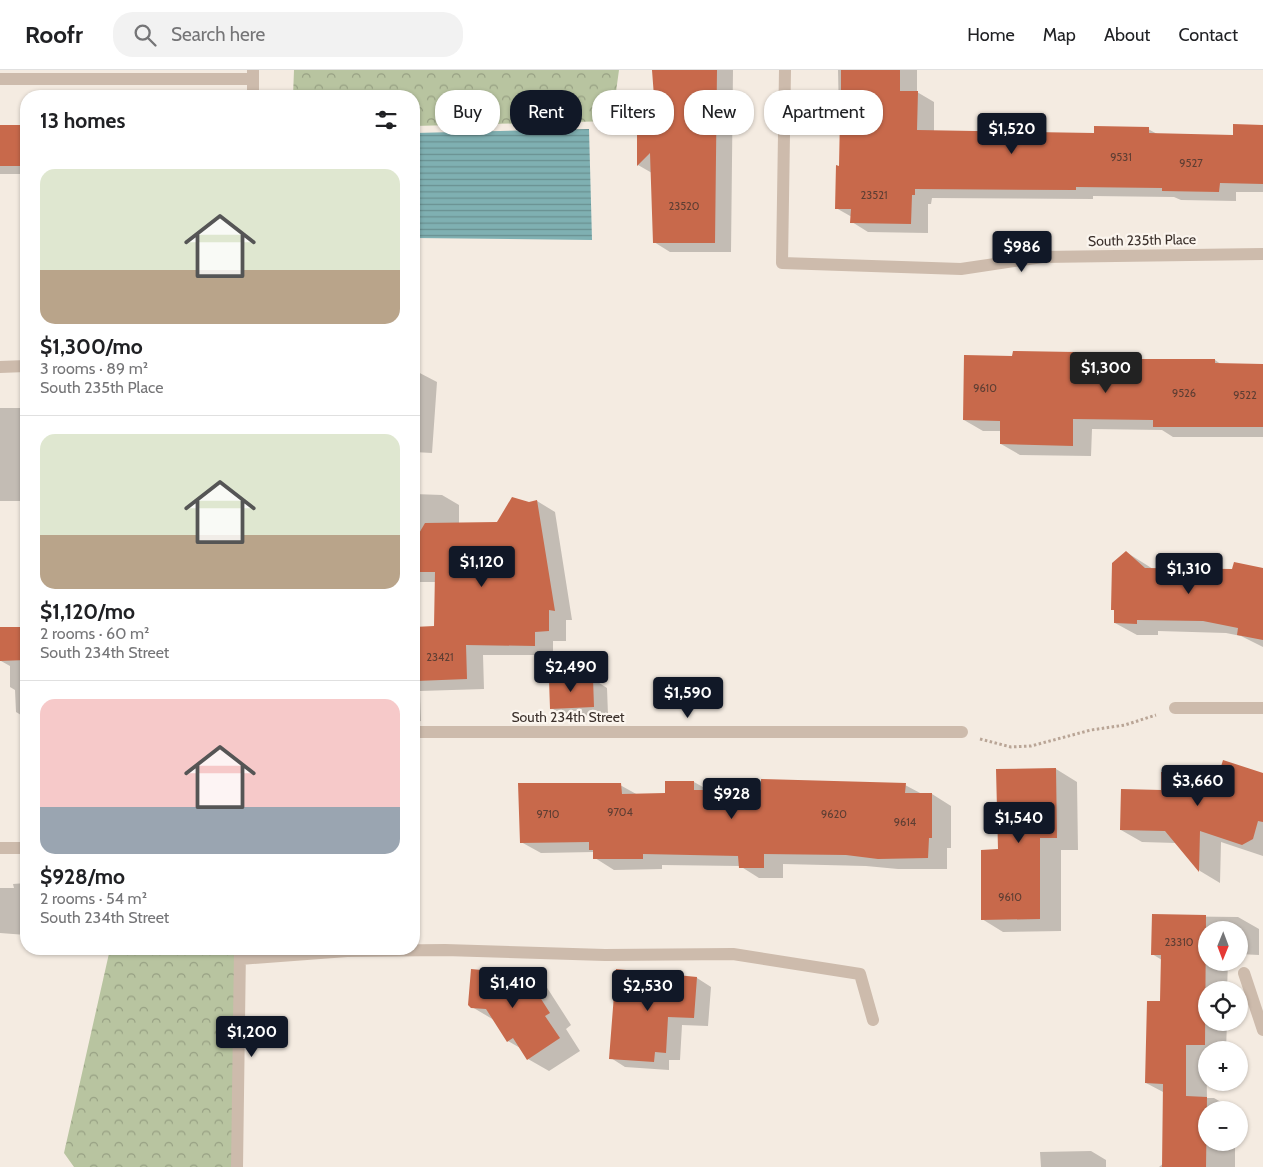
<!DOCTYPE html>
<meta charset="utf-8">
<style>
body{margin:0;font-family:Cabin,sans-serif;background:#f2f2f2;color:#202124;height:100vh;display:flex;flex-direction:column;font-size:19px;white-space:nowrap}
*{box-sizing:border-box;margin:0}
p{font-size:16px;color:#757577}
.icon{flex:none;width:28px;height:28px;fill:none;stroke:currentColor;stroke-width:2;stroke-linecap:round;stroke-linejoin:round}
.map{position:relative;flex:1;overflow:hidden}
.panel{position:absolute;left:20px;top:20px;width:400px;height:865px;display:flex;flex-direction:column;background:#fff;border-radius:20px;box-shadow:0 1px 4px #0004}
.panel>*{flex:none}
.hud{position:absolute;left:435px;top:20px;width:475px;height:45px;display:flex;gap:10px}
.needle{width:32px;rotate:181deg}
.fabs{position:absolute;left:1198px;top:851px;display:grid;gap:10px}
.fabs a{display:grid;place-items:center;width:50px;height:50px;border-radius:50%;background:#fff;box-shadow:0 1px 4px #0004;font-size:25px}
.price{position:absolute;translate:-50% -42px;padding:0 11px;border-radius:5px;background:#111827;color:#fff;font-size:16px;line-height:32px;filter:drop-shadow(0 1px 2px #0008)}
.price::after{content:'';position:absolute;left:50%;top:30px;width:15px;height:11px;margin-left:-8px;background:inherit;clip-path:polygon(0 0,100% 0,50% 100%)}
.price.active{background:#222;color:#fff}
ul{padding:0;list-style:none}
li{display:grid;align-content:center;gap:10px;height:265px;padding:0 20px}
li+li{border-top:1px solid #e0e0e0}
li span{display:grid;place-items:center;height:155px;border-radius:15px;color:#555}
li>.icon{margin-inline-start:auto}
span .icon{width:90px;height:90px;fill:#fffc;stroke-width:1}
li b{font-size:21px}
h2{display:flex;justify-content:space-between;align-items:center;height:60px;padding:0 20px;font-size:21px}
.chip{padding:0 18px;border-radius:20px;background:#fff;box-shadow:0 1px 4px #0004;font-size:18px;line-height:45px}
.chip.active{background:#111827;color:#fff}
header{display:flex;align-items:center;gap:30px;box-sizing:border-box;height:70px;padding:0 25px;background:#fff;border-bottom:1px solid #e0e0e0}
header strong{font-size:24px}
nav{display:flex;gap:28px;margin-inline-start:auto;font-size:18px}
.search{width:350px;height:45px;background:#f2f2f2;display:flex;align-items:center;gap:12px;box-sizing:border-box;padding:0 18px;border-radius:20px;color:#757577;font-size:19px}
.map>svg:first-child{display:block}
.forest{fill:url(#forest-crowns)}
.water{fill:url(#water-rules)}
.shadow{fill:#0003}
.building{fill:#c8694b}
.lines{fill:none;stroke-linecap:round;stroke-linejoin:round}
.path{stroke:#b9a596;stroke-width:3;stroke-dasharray:2.5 2.5;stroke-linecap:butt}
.minor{stroke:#cdbbac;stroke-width:12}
.labels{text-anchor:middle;stroke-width:4.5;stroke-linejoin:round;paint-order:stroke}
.number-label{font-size:11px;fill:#5e3e33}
.street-label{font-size:14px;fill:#3b302b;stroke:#fbf5ee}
</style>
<header>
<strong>Roofr</strong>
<div class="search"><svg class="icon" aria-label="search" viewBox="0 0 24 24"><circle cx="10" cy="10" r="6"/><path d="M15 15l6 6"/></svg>Search here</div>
<nav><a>Home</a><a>Map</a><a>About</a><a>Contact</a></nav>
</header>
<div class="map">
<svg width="1263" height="1097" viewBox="0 0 1263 1097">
<defs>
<pattern id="forest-crowns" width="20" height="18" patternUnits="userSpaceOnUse" patternTransform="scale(1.25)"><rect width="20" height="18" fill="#b8c4a0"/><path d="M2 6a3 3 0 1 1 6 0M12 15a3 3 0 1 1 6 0" fill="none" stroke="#97a083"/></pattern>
<pattern id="water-rules" width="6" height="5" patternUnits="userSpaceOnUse" patternTransform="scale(1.25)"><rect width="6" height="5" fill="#7fb0b2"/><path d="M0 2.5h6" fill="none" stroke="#699091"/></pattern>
</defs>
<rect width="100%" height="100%" fill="#f4ebe1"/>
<!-- forest -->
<path class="forest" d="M294,0H619L612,51L414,56V26H293Z
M110,879H240L237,1097H74L64,1083Z"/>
<!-- water -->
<path class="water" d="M589,59L592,170L414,168V63Z"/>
<!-- shadow -->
<path class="shadow" d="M655,0H733L731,182H670L654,172L652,103L638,95L639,54H657Z
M838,0H917V22L934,32V62L1095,64L1148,59L1159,65L1234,66L1263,56V122H1236V131L1181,130L1174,127L1093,126V129L932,128L931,134H928V163L868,162L852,152V147L836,138L841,97L842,48L839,46Z
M0,56H26V104H0Z
M23,165H26V247L23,245Z
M1074,284L1085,290H1215L1222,295L1263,296V367H1173L1162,360L1092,359L1091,386L1020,385L1001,374V361H983L964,350L1014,287Z
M414,300L437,312L432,383L414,382Z
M0,338H26V431H0Z
M414,424L442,425L459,435V455L498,453L529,433L537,431L555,442L572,550H566V571H553V585H483L484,619L420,621L421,651L414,652V559L435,558L436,512H414Z
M1126,482L1153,499H1263V577L1241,566L1226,563L1158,561V565H1137L1115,553Z
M26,558V648L16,642L15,620L10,617V596L1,591L0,559Z
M593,609L607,618L608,645L565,646L551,638Z
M1056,699L1077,712L1078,780H1061V861L1003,862L982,849L999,781Z
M1263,704V786L1221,772L1220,813L1200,801L1176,773L1142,772L1121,760L1162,722Z
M666,712H694L710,721L905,715L922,724H932L951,736V778H947V799H898L866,796L783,794V808H759L740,796L662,795V799L614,800L595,788L594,782L541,783L521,772L620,715L638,725L666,724Z
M26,813V865L0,863V818H14L13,814Z
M1153,846L1238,847L1259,859V885L1239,884V860H1206V892H1228L1227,920H1206V952H1227L1226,980H1206L1207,1028H1214L1235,1040H1206V1072H1235V1097H1159L1164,1093L1165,1023L1146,1013L1162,932V890L1152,884Z
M522,900L544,913L571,955L566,959L580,981L549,1001L528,989L522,979L508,971L494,950L472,937Z
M617,900L697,908L711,917L708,956L682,955L680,990H669V1000L625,997L611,988Z
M1091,1081L1106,1090V1097H1041L1040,1082Z"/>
<!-- building -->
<path class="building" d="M652,0H717L715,173H653L650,83L637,96V53H656Z
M841,0H900V21H918L917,60L1094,63V56L1149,57V63L1233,65V54L1263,55V114L1220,113L1219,122L1162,121V118L1076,117V120L915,119V125H912L911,154L850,153L851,139H835L836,95L839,96L840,47H837L838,20H841Z
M0,55H26V96H0Z
M1013,281L1074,282V289H1215V293L1263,294V357H1153V350L1073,349V376L1000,374V351L963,350L964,285L1012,286Z
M512,427L529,432L537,430L555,541L549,540V561L535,562V576L466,575L467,609L416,611L414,601V557L434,556L435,502H414V472L425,453L497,452Z
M1126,481L1145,498L1232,499L1234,492L1263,498V570L1237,565L1238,558L1203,551L1137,550V554L1114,553V540H1111L1112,493Z
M0,557H26V590L0,591Z
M593,608L594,637L550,639L549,609Z
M1223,690L1263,703V752L1258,751L1253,769L1242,775L1200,761L1199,802L1165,761L1120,760L1121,719L1161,720V702L1219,703Z
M1056,698L1057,768H1040V849L981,850V780L998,779L996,699Z
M761,709L906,713L905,723H932V768H929L928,788L878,789L846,785L764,784V798H739L738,786L643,784V789H593V780H589V772L520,773L518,713H621L622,724L665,723V711H694V720H761Z
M1152,844L1206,845L1205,975H1186V1026L1207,1027L1206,1097H1162L1163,1014L1145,1013L1147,931H1160L1161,885H1151Z
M471,899L514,903L522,899L550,943L545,946L560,968L527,990L513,968L507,972L486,939L471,938L468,935Z
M616,899L697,907L694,948L668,947L666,983L655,982L654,992L609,989Z"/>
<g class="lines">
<!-- path -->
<path class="path" d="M980,669L1011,677L1031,676L1091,660L1125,655L1156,645"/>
<!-- minor -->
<path class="minor" d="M785,0L782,193L961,199L1042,187L1263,184
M0,9H253
M253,26V0
M0,297L26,296
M1175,638H1263
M414,662H962
M0,778H26
M240,889L347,881L445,880L605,885L733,884L860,904L873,950
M1244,903L1263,960
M237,1097L240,879"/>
</g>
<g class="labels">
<!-- number labels -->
<g class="number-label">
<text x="1121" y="91">9531</text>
<text x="1191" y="97">9527</text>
<text x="874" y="129">23521</text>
<text x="684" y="140">23520</text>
<text x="985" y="322">9610</text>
<text x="1184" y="327">9526</text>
<text x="1245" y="329">9522</text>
<text x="440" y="591">23421</text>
<text x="620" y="746">9704</text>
<text x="548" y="748">9710</text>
<text x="834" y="748">9620</text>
<text x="905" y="756">9614</text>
<text x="1010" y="831">9610</text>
<text x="1179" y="876">23310</text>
</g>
<!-- street labels -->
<g class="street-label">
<text transform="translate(1142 170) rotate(-1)" y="5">South 235th Place</text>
<text x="568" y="652">South 234th Street</text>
</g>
</g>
</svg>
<div class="fabs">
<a><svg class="needle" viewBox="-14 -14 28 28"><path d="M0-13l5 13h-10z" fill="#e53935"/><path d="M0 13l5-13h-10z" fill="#757577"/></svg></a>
<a><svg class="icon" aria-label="locate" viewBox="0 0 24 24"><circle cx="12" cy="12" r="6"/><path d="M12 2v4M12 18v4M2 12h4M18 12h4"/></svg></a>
<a>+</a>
<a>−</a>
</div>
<b class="price" style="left:1012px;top:85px">$1,520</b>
<b class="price" style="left:1022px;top:203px">$986</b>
<b class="price active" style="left:1106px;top:324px">$1,300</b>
<b class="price" style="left:482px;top:518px">$1,120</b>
<b class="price" style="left:1189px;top:525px">$1,310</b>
<b class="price" style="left:571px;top:623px">$2,490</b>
<b class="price" style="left:688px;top:649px">$1,590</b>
<b class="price" style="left:1198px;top:737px">$3,660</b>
<b class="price" style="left:732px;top:750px">$928</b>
<b class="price" style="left:1019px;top:774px">$1,540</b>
<b class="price" style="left:513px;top:939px">$1,410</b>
<b class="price" style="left:648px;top:942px">$2,530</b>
<b class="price" style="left:252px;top:988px">$1,200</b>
<div class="hud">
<a class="chip">Buy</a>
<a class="chip active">Rent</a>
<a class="chip">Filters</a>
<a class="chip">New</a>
<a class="chip">Apartment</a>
</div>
<section class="panel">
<h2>13 homes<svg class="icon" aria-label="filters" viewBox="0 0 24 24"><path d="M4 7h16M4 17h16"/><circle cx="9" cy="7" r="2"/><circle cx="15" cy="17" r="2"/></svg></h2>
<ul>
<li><span style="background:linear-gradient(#dfe7d0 65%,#b9a48a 0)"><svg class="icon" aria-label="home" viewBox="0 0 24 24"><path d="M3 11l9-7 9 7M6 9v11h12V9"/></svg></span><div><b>$1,300/mo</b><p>3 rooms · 89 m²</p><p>South 235th Place</p></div></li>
<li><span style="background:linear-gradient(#dfe7d0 65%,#b9a48a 0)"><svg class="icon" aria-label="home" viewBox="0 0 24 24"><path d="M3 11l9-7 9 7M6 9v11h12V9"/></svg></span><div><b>$1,120/mo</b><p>2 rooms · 60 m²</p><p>South 234th Street</p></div></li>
<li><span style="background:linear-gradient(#f6c9c9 70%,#9aa5b1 0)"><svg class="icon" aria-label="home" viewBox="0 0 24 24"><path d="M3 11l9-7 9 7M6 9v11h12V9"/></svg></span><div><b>$928/mo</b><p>2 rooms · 54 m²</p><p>South 234th Street</p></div></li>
</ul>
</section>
</div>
